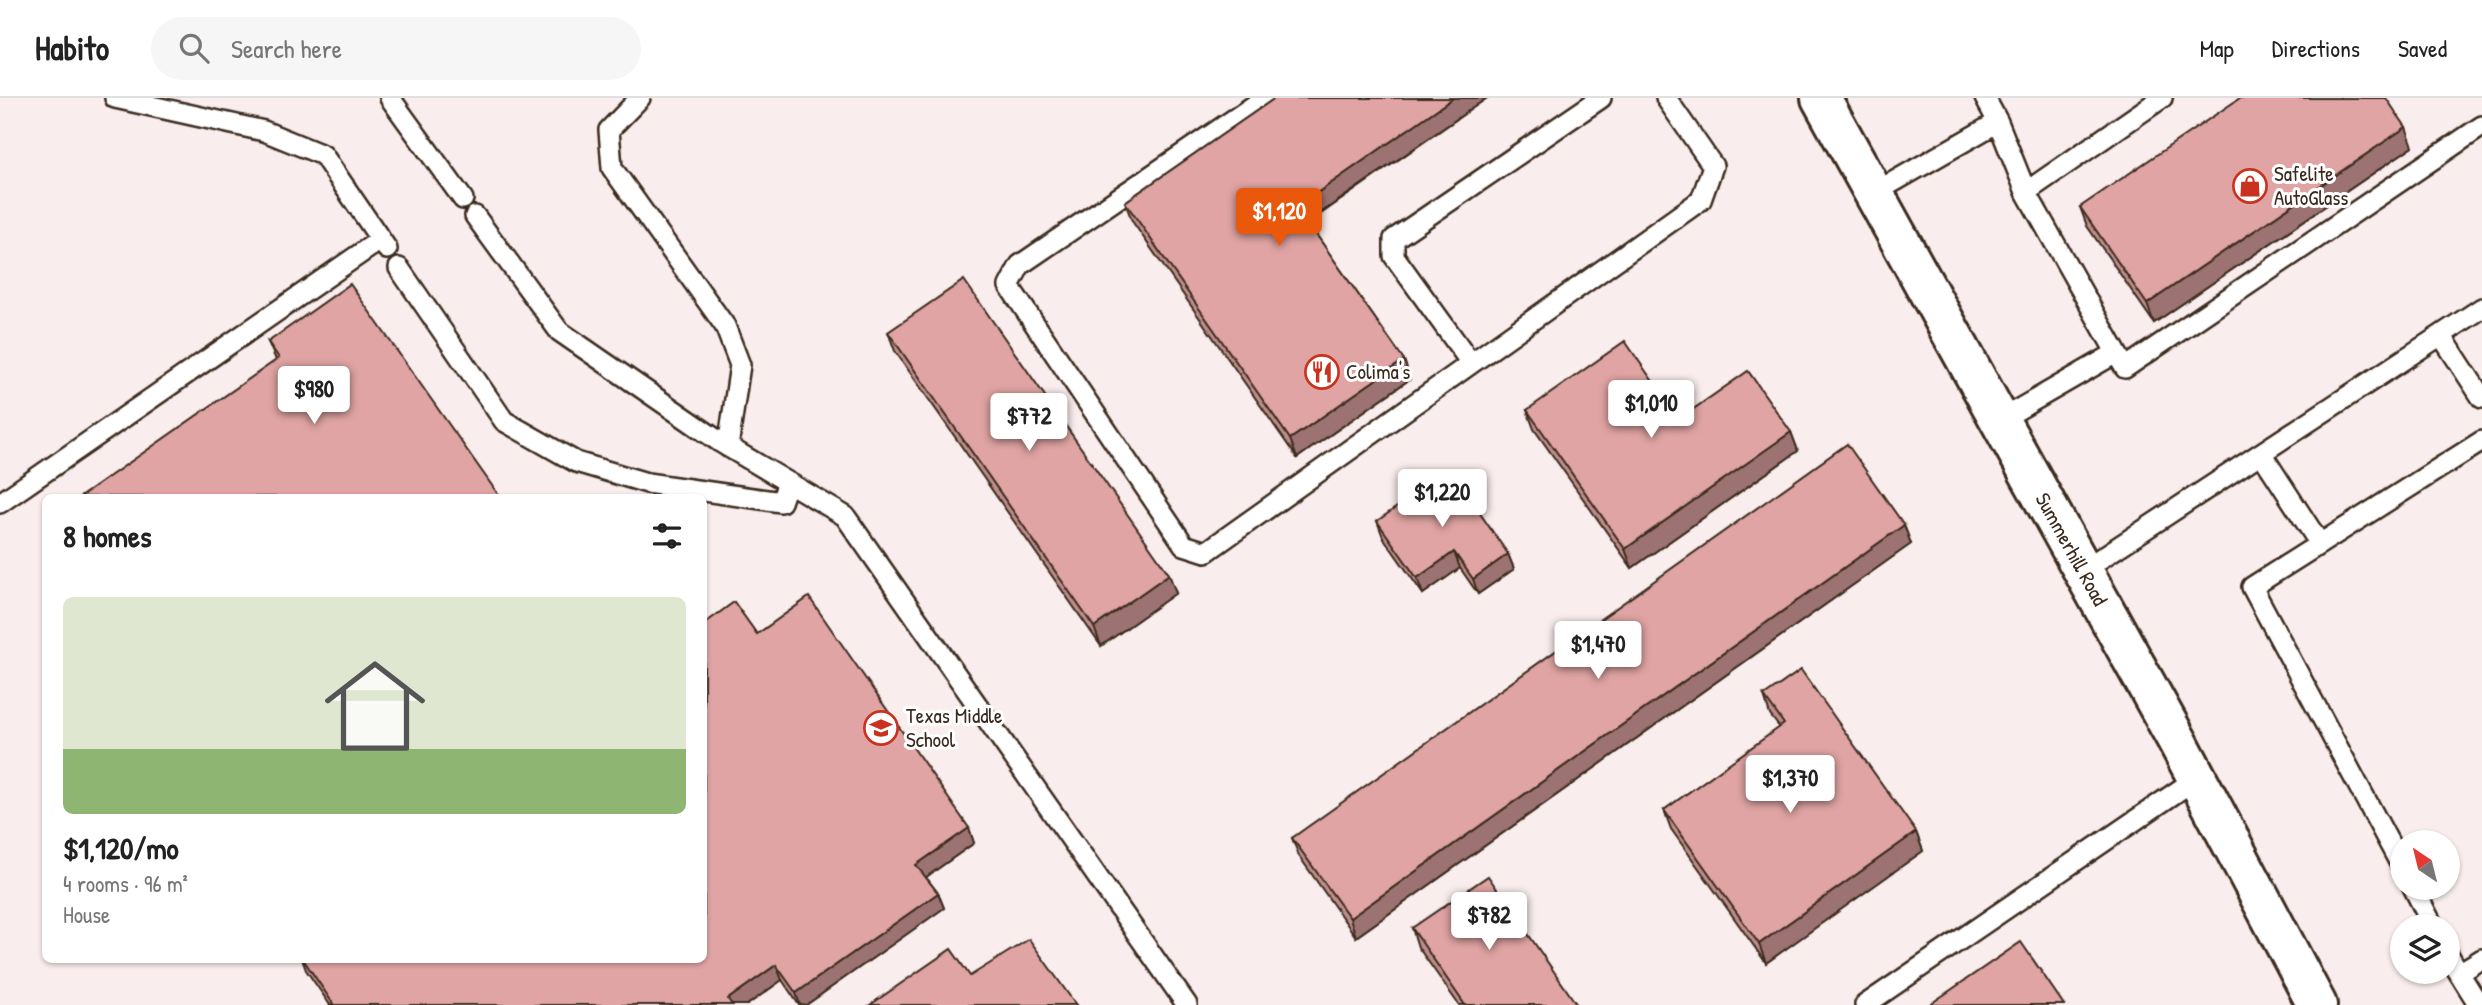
<!DOCTYPE html>
<meta charset="utf-8">
<style>
body{margin:0;font-family:"Patrick Hand",sans-serif;background:#f6f6f6;color:#222;height:100vh;display:flex;flex-direction:column;font-size:26px;white-space:nowrap}
*{box-sizing:border-box;margin:0}
p{font-size:23px;color:#767676}
.icon{flex:none;width:38px;height:38px;fill:none;stroke:currentColor;stroke-width:2;stroke-linecap:round;stroke-linejoin:round}
.map{position:relative;flex:1;overflow:hidden}
.panel{position:absolute;left:42px;top:396px;width:665px;height:469px;display:flex;flex-direction:column;background:#fff;border-radius:10px;box-shadow:0 2px 5px #0004}
.panel>*{flex:none}
.needle{width:46px;rotate:325deg}
.fabs{position:absolute;left:2390px;top:732px;display:grid;gap:14px}
.fabs a{display:grid;place-items:center;width:70px;height:70px;border-radius:50%;background:#fff;box-shadow:0 2px 5px #0004;font-size:35px}
.price{position:absolute;translate:-50% -60px;padding:0 16px;border-radius:7px;background:#fff;color:#222;font-size:23px;line-height:46px;filter:drop-shadow(0 2px 4px #0008)}
.price::after{content:'';position:absolute;left:50%;top:42px;width:21px;height:16px;margin-left:-10px;background:inherit;clip-path:polygon(0 0,100% 0,50% 100%)}
.price.current{background:#ea580c;color:#fff}
ul{padding:0;list-style:none}
li{display:grid;align-content:center;gap:14px;height:371px;padding:0 21px}
li+li{border-top:2px solid #e0e0e0}
li span{display:grid;place-items:center;height:217px;border-radius:10px;color:#555}
li>.icon{margin-inline-start:auto}
span .icon{width:126px;height:126px;fill:#fffc;stroke-width:1}
li b{font-size:30px}
h2{display:flex;justify-content:space-between;align-items:center;height:84px;padding:0 21px;font-size:30px}
header{display:flex;align-items:center;gap:42px;box-sizing:border-box;height:98px;padding:0 35px;background:#fff;border-bottom:2px solid #e0e0e0}
header strong{font-size:33px}
nav{display:flex;gap:38px;margin-inline-start:auto;font-size:24px}
.search{width:490px;height:63px;background:#f6f6f6;display:flex;align-items:center;gap:18px;box-sizing:border-box;padding:0 24px;border-radius:38px;color:#767676;font-size:26px}
.map>svg:first-child{display:block}
.lines{fill:none;stroke-linecap:round;stroke-linejoin:round}
.lane-casing{stroke:#3b2a1e;stroke-width:24}
.primary-casing{stroke:#3b2a1e;stroke-width:44}
.lane{stroke:#fff;stroke-width:19}
.primary{stroke:#fff;stroke-width:38}
.wall{fill:#c08d8c;stroke:#3b2a1e;stroke-width:2}
.shaded-wall{fill:#9c7372;stroke:#3b2a1e;stroke-width:2}
.building{fill:#dfa4a3;stroke:#3b2a1e;stroke-width:2}
.labels{text-anchor:middle;stroke-width:6;stroke-linejoin:round;paint-order:stroke}
.poi-label{font-size:21px;fill:#3b2a1e;stroke:#fff;text-anchor:start}
.street-label{font-size:21px;fill:#3b2a1e;stroke:#fff}
</style>
<header>
<strong>Habito</strong>
<div class="search"><svg class="icon" aria-label="search" viewBox="0 0 24 24"><circle cx="10" cy="10" r="6"/><path d="M15 15l6 6"/></svg>Search here</div>
<nav><a>Map</a><a>Directions</a><a>Saved</a></nav>
</header>
<div class="map">
<svg width="2482" height="907" viewBox="0 0 2482 907">
<rect width="100%" height="100%" fill="#f9eded"/>
<filter id="ink" filterUnits="userSpaceOnUse"><feTurbulence type="fractalNoise" baseFrequency=".0143" numOctaves="2"/><feDisplacementMap in="SourceGraphic" scale="14" xChannelSelector="R" yChannelSelector="G"/><feConvolveMatrix kernelMatrix="1 2 1 2 8 2 1 2 1" color-interpolation-filters="sRGB"/></filter>
<g filter="url(#ink)">
<g class="lines">
<!-- lane casing -->
<g class="lane-casing">
<path id="lane" d="M115,0L264,33L323,57L387,151
M390,0L463,101
M640,0L609,32L612,70L725,228L740,267L728,349
M1265,0L1020,167L1009,188L1184,447L1206,454L1701,102L1713,68L1666,0
M1985,0L1998,24
M2162,0L2026,94L2125,270L2482,28
M1874,95L1998,24L2026,94
M475,118L559,233L720,344L845,418L1187,907
M399,170L504,323L576,364L647,385L781,404L788,384
M2441,237L2482,210
M1471,265L1394,158V141L1601,0
M2000,322L2116,255
M2261,355L2320,446
M0,405L380,142
M2083,472L2441,237L2482,300
M2403,771L2252,489L2482,343
M2413,789L2433,828
M2448,856L2459,875L2482,861
M2459,875L2479,907
M1865,907L2197,680"/>
</g>
<!-- primary casing -->
<g class="primary-casing">
<g id="primary">
<path id="s1" d="M1821,0L2178,644L2317,907"/>
</g>
</g>
<!-- lane -->
<use href="#lane" class="lane"/>
<!-- primary -->
<use href="#primary" class="primary"/>
</g>
<!-- wall -->
<path class="wall" d="M1275,0H1487L1308,125L1404,262L1410,281L1297,360L1132,123L1125,104Z
M2413,48L2154,225L2087,128L2080,109Z
M888,234L1176,495L1101,548L895,253Z
M268,244L500,399L276,262Z
M1527,312L1679,321L1791,334L1798,353L1632,470L1534,331Z
M1377,423L1508,456L1514,471L1478,496L1460,470L1423,496L1383,439Z
M1904,427L1911,446L1356,839L1299,758L1292,740Z
M757,536L969,730L974,745L926,779L938,795L944,810L806,907H799L782,882L747,907H330L306,872L302,861H704Z
M1764,598L1916,734L1923,753L1766,865L1671,731L1664,712L1780,630L1770,617Z
M1412,830L1577,907H1459L1418,849Z"/>
<!-- shaded-wall -->
<path class="shaded-wall" d="M1453,0H1487L1303,127L1297,109Z
M2406,29L2413,48L2154,225L2147,206Z
M1404,262L1410,281L1297,360L1290,341Z
M1791,334L1798,353L1632,470L1625,451Z
M1904,427L1911,446L1356,839L1350,820Z
M1454,454L1460,470L1423,496L1417,480Z
M1508,456L1514,471L1478,496L1473,481Z
M1169,476L1176,495L1101,548L1094,529Z
M969,730L974,745L922,782L916,767Z
M1916,734L1923,753L1766,865L1759,846Z
M938,795L944,810L806,907H800L796,895Z
M776,867L782,882L747,907H730L728,901Z"/>
<!-- building -->
<path class="building" d="M1275,0H1453L1297,109L1404,262L1290,341L1125,104Z
M2240,0H2386L2406,29L2147,206L2080,109Z
M964,182L1169,476L1094,529L888,234Z
M350,186L500,399H80L279,260L268,244Z
M1625,243L1679,321L1748,273L1791,334L1625,451L1527,312Z
M1847,346L1904,427L1350,820L1292,740Z
M1450,372L1508,456L1473,481L1454,454L1417,480L1377,423Z
M809,499L969,730L916,767L938,795L796,895L776,867L728,901L732,907H334L303,861H704V526L734,504L757,536Z
M1801,572L1916,734L1759,846L1664,712L1784,626L1764,598Z
M1488,778L1577,907H1465L1412,830Z
M1029,841L1076,907H870L951,851L970,878Z
M2021,844L2064,907H1929Z"/>
</g>
<!-- icons -->
<defs>
<g id="shop-ring" transform="scale(1.75)"><circle r="9.5" fill="#fff" stroke="#c8321e" stroke-width="1.5"/><path d="M-5-2.5h2.3a2.7 3.5 0 0 1 5.4 0H5L5.5 6h-11ZM-1.5-2.5h3a1.5 2.3 0 0 0-3 0Z" fill="#c8321e"/></g>
<g id="restaurant-ring" transform="scale(1.75)"><circle r="9.5" fill="#fff" stroke="#c8321e" stroke-width="1.5"/><path d="M-5-6h1v4h1v-4h1v4h1v-4h1v5L-1.5 .5V6h-2V.5L-5-1ZM5-6V6H3V1.5H1.5Q1.5-4 5-6Z" fill="#c8321e"/></g>
<g id="school-ring" transform="scale(1.75)"><circle r="9.5" fill="#fff" stroke="#c8321e" stroke-width="1.5"/><path d="M0-5L7-2L0 1L-7-2ZM-4 1L0 2.5L4 1V4Q0 6-4 4Z" fill="#c8321e"/></g>
</defs>
<g fill-rule="evenodd">
<use href="#shop-ring" x="2250" y="88"/>
<use href="#restaurant-ring" x="1322" y="274"/>
<use href="#school-ring" x="881" y="630"/>
</g>
<g class="labels">
<!-- poi labels -->
<g class="poi-label">
<text x="2274" y="83">Safelite<tspan x="2274" dy="24">AutoGlass</tspan></text>
<text x="1346" y="281">Colima's</text>
<text x="906" y="625">Texas Middle<tspan x="906" dy="24">School</tspan></text>
</g>
<!-- street labels -->
<g class="street-label">
<text dy="7" stroke="none"><textPath href="#s1" startOffset="516">Summerhill Road</textPath></text>
</g>
</g>
</svg>
<div class="fabs">
<a><svg class="needle" viewBox="-14 -14 28 28"><path d="M0-13l5 13h-10z" fill="#e53935"/><path d="M0 13l5-13h-10z" fill="#767676"/></svg></a>
<a><svg class="icon" aria-label="layers" viewBox="0 0 24 24"><path d="M12 4l9 5-9 5-9-5zM3 14l9 5 9-5"/></svg></a>
</div>
<b class="price current" style="left:1279px;top:150px">$1,120</b>
<b class="price" style="left:314px;top:328px">$980</b>
<b class="price" style="left:1651px;top:342px">$1,010</b>
<b class="price" style="left:1029px;top:355px">$772</b>
<b class="price" style="left:1442px;top:431px">$1,220</b>
<b class="price" style="left:1598px;top:583px">$1,470</b>
<b class="price" style="left:1790px;top:717px">$1,370</b>
<b class="price" style="left:1489px;top:854px">$782</b>
<section class="panel">
<h2>8 homes<svg class="icon" aria-label="filters" viewBox="0 0 24 24"><path d="M4 7h16M4 17h16"/><circle cx="9" cy="7" r="2"/><circle cx="15" cy="17" r="2"/></svg></h2>
<ul>
<li><span style="background:linear-gradient(#dfe7d0 70%,#8fb573 0)"><svg class="icon" aria-label="home" viewBox="0 0 24 24"><path d="M3 11l9-7 9 7M6 9v11h12V9"/></svg></span><div><b>$1,120/mo</b><p>4 rooms · 96 m²</p><p>House</p></div></li>
</ul>
</section>
</div>
